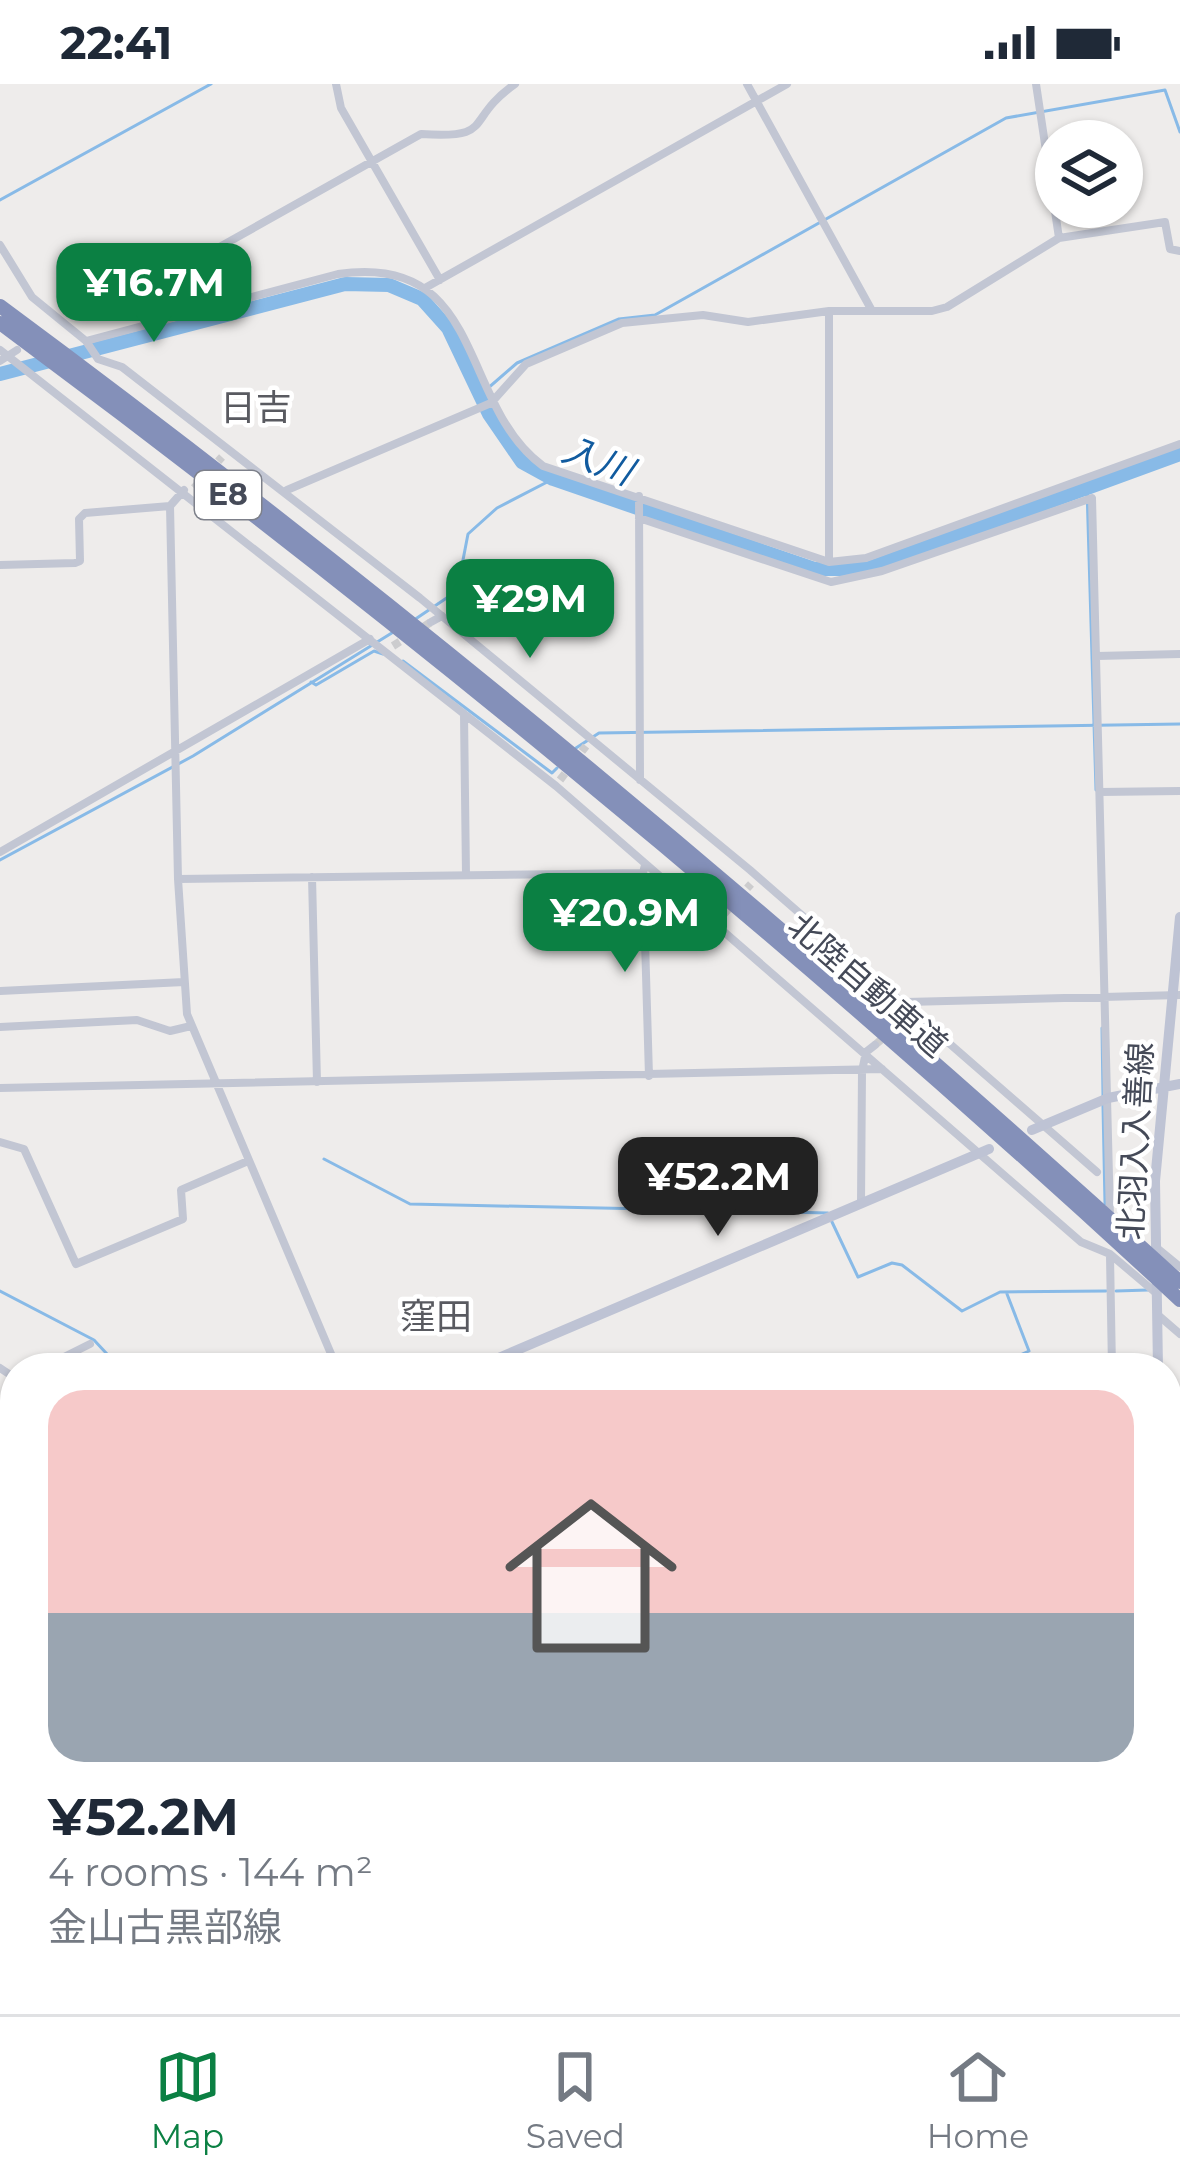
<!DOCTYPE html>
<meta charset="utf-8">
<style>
body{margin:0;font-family:Montserrat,"Noto Sans JP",sans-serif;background:#f6f6f7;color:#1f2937;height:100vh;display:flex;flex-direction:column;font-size:45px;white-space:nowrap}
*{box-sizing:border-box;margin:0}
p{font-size:39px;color:#747a83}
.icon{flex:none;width:66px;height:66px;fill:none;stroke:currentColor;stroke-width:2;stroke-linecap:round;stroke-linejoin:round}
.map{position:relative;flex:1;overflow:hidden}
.side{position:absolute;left:0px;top:1269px;width:1182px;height:663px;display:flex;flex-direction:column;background:#fff;border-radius:48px 48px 0 0;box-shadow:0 3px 9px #0004}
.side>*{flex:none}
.controls{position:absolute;left:1035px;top:36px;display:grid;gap:24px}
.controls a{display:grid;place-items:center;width:108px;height:108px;border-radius:50%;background:#fff;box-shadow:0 3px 9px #0004;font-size:60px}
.price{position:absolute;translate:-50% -102px;padding:0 27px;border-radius:24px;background:#0b8043;color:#fff;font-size:39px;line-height:78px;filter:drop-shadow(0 3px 6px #0008)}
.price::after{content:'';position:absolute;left:50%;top:72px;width:36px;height:27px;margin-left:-18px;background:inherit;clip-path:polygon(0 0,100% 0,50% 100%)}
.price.on{background:#222;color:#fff}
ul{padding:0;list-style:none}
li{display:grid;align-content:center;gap:24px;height:636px;padding:0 48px}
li+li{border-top:3px solid #e0e1e3}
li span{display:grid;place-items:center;height:372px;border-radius:36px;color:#555}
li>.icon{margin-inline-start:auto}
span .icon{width:216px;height:216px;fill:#fffc;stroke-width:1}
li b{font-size:51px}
.status{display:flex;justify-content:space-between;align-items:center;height:84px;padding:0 60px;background:#fff;direction:ltr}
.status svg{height:33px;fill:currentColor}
.tabs{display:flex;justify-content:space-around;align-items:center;height:168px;border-top:3px solid #e0e1e3;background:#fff;font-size:33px;color:#747a83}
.tabs a{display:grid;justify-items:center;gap:6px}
.tabs .on{color:#0b8043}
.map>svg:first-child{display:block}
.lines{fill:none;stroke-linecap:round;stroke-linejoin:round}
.stream{stroke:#88bae7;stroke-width:3}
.river{stroke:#88bae7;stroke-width:14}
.street-tunnel{stroke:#ccccce;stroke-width:8;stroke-dasharray:8 4;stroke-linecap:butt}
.street{stroke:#c2c6d3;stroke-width:8}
.secondary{stroke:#bec3d4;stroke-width:10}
.highway{stroke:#8490b9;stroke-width:14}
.labels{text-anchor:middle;stroke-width:9;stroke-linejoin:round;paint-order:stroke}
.shield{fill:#fff;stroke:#7d808a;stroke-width:3}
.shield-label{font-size:30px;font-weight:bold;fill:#454a58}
.street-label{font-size:33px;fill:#454a58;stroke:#fff}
.neighbourhood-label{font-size:36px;fill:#595a60;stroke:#fff}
.water-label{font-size:36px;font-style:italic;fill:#115b9f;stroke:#fff}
</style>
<div class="status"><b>22:41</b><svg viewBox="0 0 49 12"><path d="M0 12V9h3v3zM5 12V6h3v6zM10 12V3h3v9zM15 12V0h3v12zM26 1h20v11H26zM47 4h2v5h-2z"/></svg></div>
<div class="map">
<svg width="1180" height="1930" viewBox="0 0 1180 1930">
<rect width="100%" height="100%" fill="#eeeceb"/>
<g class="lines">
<!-- stream -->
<path class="stream" d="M0,116L211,0
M479,312L517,279L619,235L655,231L1006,34L1165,6L1180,48
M1087,405L1096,706
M414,536L457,507L468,450L497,424L553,395
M403,577L552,689L557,684
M311,598L316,601L374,567L383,570
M576,664L599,649L1180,640
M0,776L193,672L395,547
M1102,944L1103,1012
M1103,1022L1105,1120
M324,1075L410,1120L828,1129
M832,1138L858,1193L892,1179L902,1181L962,1227L1000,1208L1106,1207
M0,1207L94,1256L120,1284
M1116,1207L1148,1206
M991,1284L1029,1267L1007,1210"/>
<!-- river -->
<path class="river" d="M0,290L345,200L389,201L422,215L448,244L489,330L522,378L553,395L815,485H866L1180,370
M1167,1344L1180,1343
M572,1930L595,1917"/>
<!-- street-tunnel -->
<path class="street-tunnel" d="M194,404L222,373
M393,562L431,538
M560,696L586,662
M723,831L751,800
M875,961L908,933"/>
<!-- street -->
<path class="street" d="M336,0L341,24L440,196
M747,0L871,225
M1036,0L1059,154
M0,161L32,213L86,257L338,190C486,168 458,320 543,382L829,478L866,474L1180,360
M425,204L787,0
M242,215L216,165L421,50C496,55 463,37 515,0
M829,227V478
M86,257L98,275L122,283L420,514L750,786L1097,1088
M0,266L556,702L1081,1158L1110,1170L1156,1209
M0,277L17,266
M184,406L170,422L178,795L187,930L337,1284
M287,406L491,319L526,280L622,239L703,231L748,238L829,227H932L947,223L1059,154L1165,138L1170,165L1180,167
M639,412L640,696
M639,434L831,498L882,487L1092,414L1110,1133
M0,481L75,479L80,477L79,435L85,429L170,422
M431,538L442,532
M1097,572L1180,570
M464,630L466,791
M1100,708L1180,707
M0,768L370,555
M643,789L649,992
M312,793L317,998
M178,795L643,789L645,781
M0,907L184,898
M906,918L1180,911
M0,943L137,936L170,947L191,942
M0,1004L882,985
M0,1058L24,1065L76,1180L183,1135L181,1106L248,1077
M861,1119L862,987L866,968L875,961
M1157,1164L1180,1183
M1110,1172L1112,1284
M1158,1231L1180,1250
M0,1284L15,1294
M42,1284L90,1260
M1167,1325H1180
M1167,1371H1180
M0,1421L15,1413
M0,1533L15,1526
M1167,1538L1180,1532
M1167,1586L1180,1585
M0,1632H15
M0,1753L15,1745
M1167,1775L1180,1771
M1167,1862L1180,1859
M1167,1914L1180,1907
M191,1917L198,1930
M952,1917L961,1930
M769,1925L773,1930
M203,1930L228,1917
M613,1930L628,1917
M849,1930L873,1917
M1134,1930L1161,1917"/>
<!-- secondary -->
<path class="secondary" d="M1032,1046L1108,1014L1180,1000
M475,1284L989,1065
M1158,1284L1155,1097L1180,833
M0,1429L15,1451
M0,1487L15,1482
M1167,1612L1180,1695
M472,1917L486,1930"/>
<!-- highway -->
<path class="highway" d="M0,222C411,526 802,854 1180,1198
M0,239C410,543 805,869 1180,1216"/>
</g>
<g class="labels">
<!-- shield labels -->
<rect class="shield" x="195" y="387" width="66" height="48" rx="9"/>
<g class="shield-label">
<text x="228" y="421">E8</text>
</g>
<!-- street labels -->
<g class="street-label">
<text transform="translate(868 901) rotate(41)" y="12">北陸自動車道</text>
<text transform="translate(1135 1057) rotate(-87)" y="12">北羽入入善線</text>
</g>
<!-- neighbourhood labels -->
<g class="neighbourhood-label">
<text x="256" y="336">日吉</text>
<text x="436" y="1245">窪田</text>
</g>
<!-- water labels -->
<g class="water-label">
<text transform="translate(598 376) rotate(21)" y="13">入川</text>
</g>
</g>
</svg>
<div class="controls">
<a><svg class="icon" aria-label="layers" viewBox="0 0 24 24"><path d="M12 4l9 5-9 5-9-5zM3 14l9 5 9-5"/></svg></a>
</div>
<b class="price" style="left:154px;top:261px">¥16.7M</b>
<b class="price" style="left:530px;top:577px">¥29M</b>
<b class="price" style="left:625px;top:891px">¥20.9M</b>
<b class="price on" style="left:718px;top:1155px">¥52.2M</b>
<section class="side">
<ul>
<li><span style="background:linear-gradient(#f6c9c9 60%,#9aa5b1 0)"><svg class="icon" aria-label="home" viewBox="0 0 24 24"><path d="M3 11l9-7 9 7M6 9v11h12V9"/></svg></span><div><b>¥52.2M</b><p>4 rooms · 144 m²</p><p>金山古黒部線</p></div></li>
</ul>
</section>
</div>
<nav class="tabs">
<a class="on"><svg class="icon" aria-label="map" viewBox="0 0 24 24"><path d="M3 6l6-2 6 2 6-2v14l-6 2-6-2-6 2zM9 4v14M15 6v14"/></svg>Map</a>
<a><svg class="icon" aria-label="saved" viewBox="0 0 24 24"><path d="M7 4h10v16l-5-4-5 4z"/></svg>Saved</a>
<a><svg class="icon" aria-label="home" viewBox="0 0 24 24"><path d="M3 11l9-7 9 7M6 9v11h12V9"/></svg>Home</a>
</nav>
